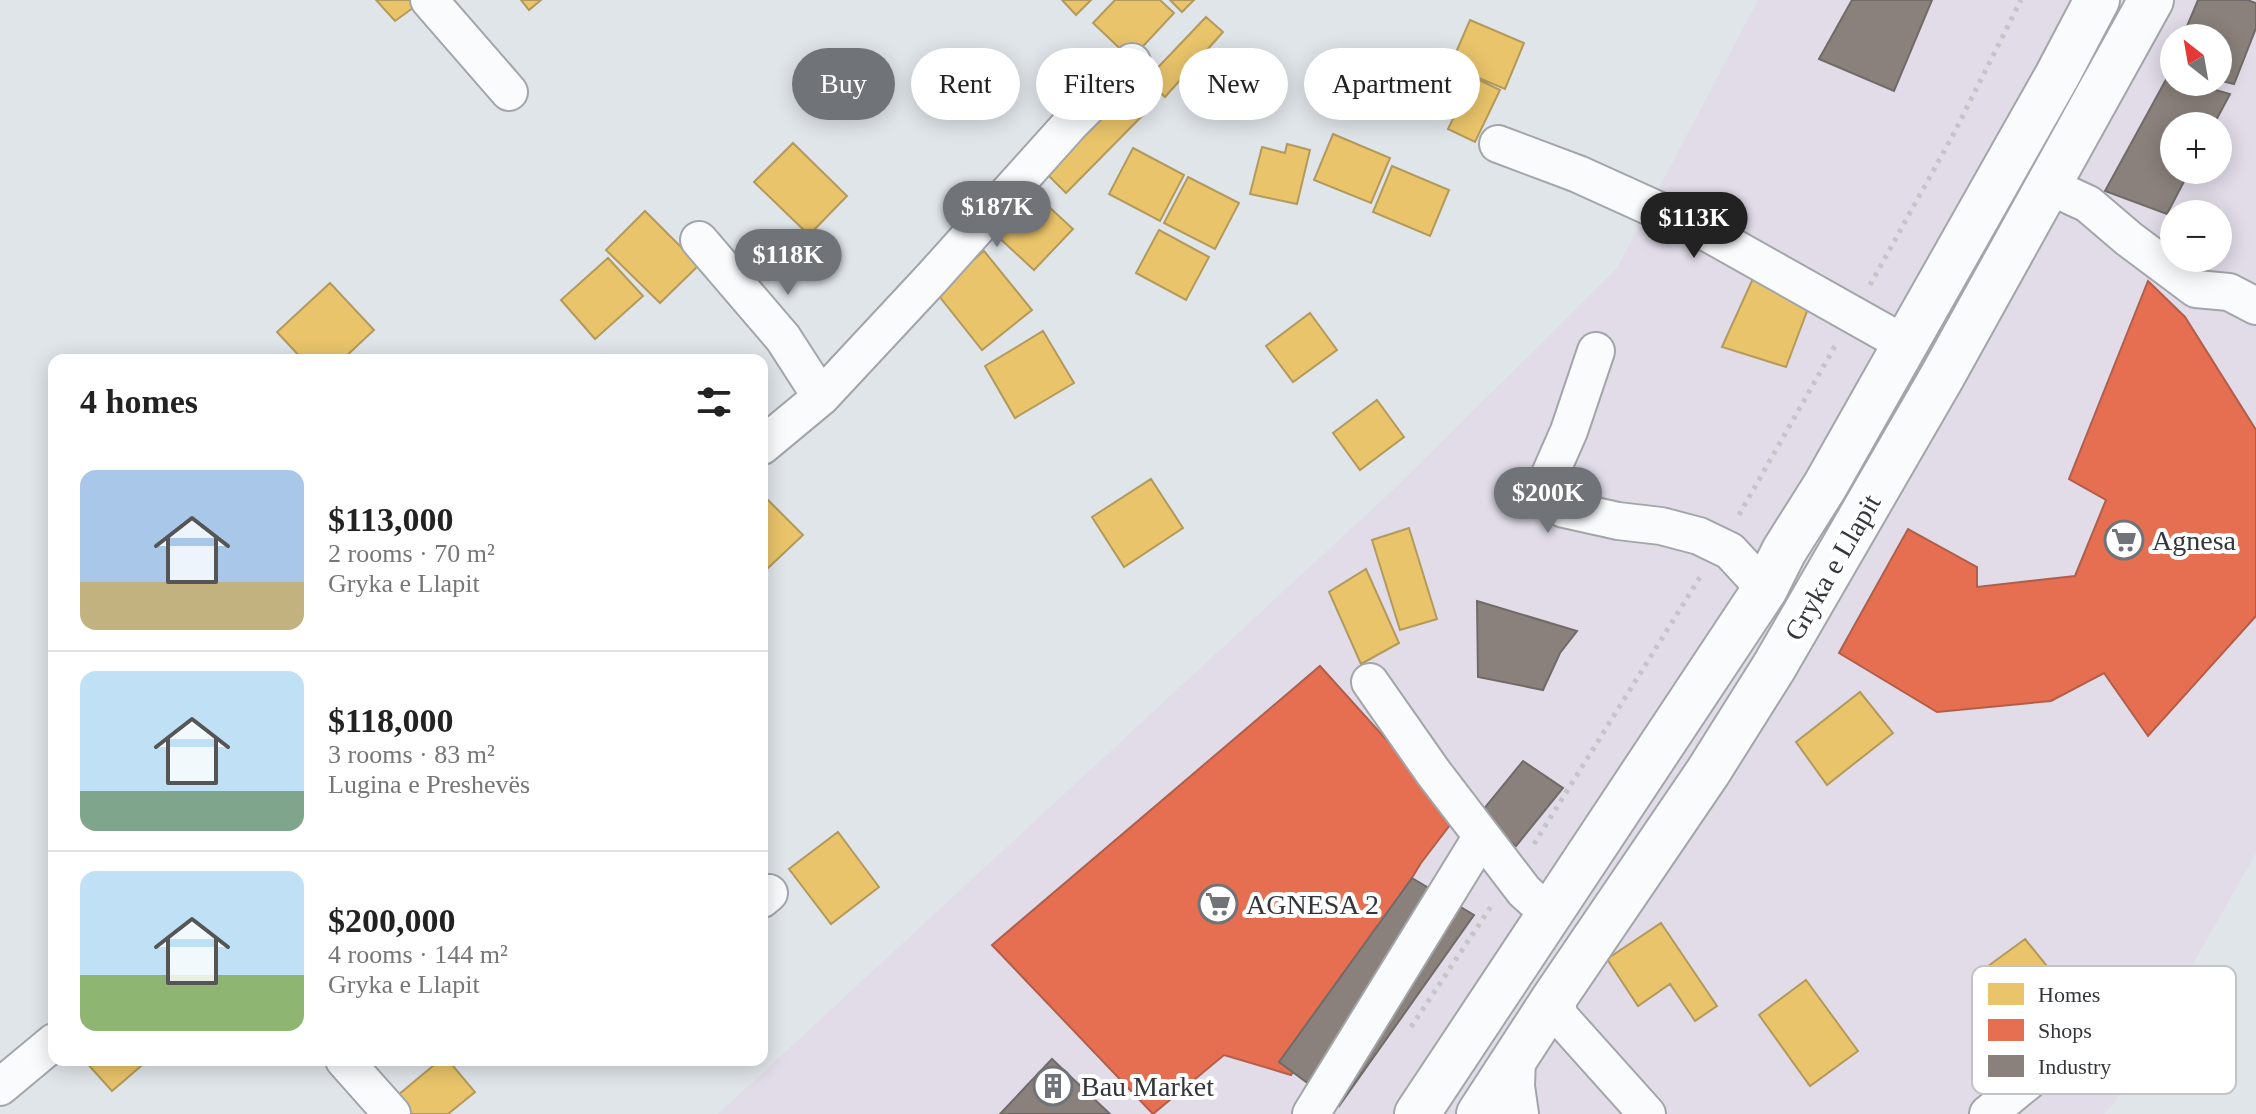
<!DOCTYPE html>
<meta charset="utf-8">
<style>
body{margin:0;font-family:Georgia,serif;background:#f2f2f2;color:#222;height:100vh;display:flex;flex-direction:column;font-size:30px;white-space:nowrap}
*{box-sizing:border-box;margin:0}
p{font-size:26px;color:#767676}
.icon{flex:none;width:44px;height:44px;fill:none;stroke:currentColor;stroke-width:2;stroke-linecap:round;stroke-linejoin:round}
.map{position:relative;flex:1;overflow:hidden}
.drawer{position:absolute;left:48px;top:354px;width:720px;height:712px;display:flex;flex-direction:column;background:#fff;border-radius:16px;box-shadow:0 4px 20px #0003}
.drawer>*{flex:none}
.hud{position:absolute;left:792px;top:48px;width:760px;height:72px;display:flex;gap:16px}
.needle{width:52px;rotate:329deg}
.tools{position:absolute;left:2160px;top:24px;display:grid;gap:16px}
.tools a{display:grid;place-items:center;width:72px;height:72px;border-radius:50%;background:#fff;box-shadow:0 4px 20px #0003;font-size:40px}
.price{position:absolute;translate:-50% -68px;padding:0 18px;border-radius:28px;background:#707478;color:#fff;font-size:26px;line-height:52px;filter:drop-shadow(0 2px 4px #0008)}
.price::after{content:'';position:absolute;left:50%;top:48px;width:24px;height:18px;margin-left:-12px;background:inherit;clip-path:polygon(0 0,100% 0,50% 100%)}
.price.selected{background:#222;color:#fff}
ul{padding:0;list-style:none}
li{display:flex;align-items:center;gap:24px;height:200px;padding:0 32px}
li+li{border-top:2px solid #e0e0e0}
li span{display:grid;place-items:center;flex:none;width:224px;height:160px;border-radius:16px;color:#555}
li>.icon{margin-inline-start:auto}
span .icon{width:96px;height:96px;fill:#fffc;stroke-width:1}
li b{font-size:34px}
h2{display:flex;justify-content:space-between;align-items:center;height:96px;padding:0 32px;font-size:34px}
.pill{padding:0 28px;border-radius:36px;background:#fff;box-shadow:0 4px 20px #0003;font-size:28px;line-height:72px}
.pill.selected{background:#707478;color:#fff}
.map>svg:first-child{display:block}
.industrial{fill:#e1dce8;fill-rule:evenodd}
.homes{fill:#e9c46a;stroke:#b39a5c;stroke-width:2}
.shops{fill:#e76f51;stroke:#b15e4a;stroke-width:2}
.industry{fill:#8a817c;stroke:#706b68;stroke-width:2}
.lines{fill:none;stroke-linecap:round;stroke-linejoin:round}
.minor-casing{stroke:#a2a5a9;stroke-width:40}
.major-casing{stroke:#a2a5a9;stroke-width:48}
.path{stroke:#c3c5c7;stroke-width:5;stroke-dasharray:4 6;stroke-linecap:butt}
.minor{stroke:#fafbfc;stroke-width:36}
.major{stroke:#fafbfc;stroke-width:44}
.labels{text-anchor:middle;stroke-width:8;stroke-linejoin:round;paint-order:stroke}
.poi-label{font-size:28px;fill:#34373a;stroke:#fff;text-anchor:start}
.street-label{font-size:28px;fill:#34373a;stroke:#fff}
.key{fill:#fff;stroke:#c2c3c4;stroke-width:2}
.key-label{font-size:22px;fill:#34373a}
</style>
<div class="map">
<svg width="2256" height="1114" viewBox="0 0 2256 1114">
<rect width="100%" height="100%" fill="#e0e5ea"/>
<!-- industrial -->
<path class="industrial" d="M1758,0H2256V853L2113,1105L2104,1114H718L1395,488L1617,268ZM2174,38H2218V82H2174ZM2174,126H2218V170H2174ZM2174,214H2218V258H2174Z"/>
<!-- homes -->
<path class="homes" d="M376,0H412L417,5L395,21Z
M521,0H541L529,10Z
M1062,0H1091L1076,15Z
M1115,0H1160L1174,13L1131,59L1093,23Z
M1170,0H1194L1182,12Z
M1206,17L1223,32L1165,97L1146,80Z
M1470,20L1524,43L1505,89L1450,66Z
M1473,77L1500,90L1475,142L1448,129Z
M1124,95L1144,114L1066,193L1047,174Z
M1333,134L1390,158L1371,203L1314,180Z
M793,143L847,196L809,235L754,182Z
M1287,144L1310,150L1297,204L1250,194L1262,147L1285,153Z
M1133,148L1184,175L1160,221L1109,194Z
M1392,166L1449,190L1430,236L1373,212Z
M1188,177L1239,203L1215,249L1164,223Z
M1035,194L1073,229L1034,270L996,235Z
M645,211L699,265L660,303L606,250Z
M1159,230L1209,257L1186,300L1136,273Z
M984,251L1032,310L982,350L935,291Z
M608,258L643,296L595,339L561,300Z
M1755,274L1812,298L1786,367L1722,347Z
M330,283L374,330L342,360H303L277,332Z
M1310,313L1337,350L1293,382L1266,346Z
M1043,331L1074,383L1015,418L985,366Z
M1377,400L1404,437L1360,470L1333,433Z
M1151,479L1183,528L1124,567L1092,517Z
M762,494L803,535L768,568L762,562Z
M1409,528L1437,619L1400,630L1372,540Z
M1366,569L1399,643L1361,664L1329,592Z
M1860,692L1893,733L1827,785L1796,742Z
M838,832L879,887L831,924L789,869Z
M1661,923L1717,1006L1695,1021L1670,984L1638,1006L1607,959Z
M2025,939L2077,1003L2025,1042L1976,975Z
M1806,980L1858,1051L1810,1086L1759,1015Z
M84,1060H148L112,1091Z
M440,1060H448L475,1092L448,1114H412L397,1096Z"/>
<!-- shops -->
<path class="shops" d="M2148,281L2185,317L2256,430V616L2148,736L2104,673L2051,701L1937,712L1839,653L1908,529L1977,567V587L2075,576L2106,500L2069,479Z
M1320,666L1456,817L1421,863L1291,1075L1224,1055L1153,1114L992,945Z"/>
<!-- industry -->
<path class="industry" d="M1852,0H1932L1894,91L1819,59Z
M2198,0H2247L2256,3V28L2234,84L2218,80V38H2182Z
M2168,76L2174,78V82H2188L2230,94L2213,126H2174V170H2190L2167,214L2105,191Z
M1477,601L1577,631L1560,653L1543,690L1478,677Z
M1523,761L1563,788L1516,846L1478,816Z
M1412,878L1474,915L1339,1106L1279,1062Z
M1052,1059L1110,1114H1000Z"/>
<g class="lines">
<!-- minor casing -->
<g class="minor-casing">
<path id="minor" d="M429,0L509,92
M1498,144L1578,174L1706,232L1905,344
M2047,185L2088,204L2129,239L2196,289L2229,292L2256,306
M699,240L783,338L821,397
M1596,351L1569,431L1547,481V493L1553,504L1564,509L1618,521L1661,526L1699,536L1730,551L1765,589
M762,446L821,397L931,279L1072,122L1132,62
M1370,682L1433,772L1524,891L1550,915
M762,899L769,893
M1555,997L1560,1017L1647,1114
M1517,1058L1516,1086L1520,1114
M344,1060L392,1114
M0,1087L54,1042
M1311,1114L1482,836
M1988,1114L2055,1059"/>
</g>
<!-- major casing -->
<g class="major-casing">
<path id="major" d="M1417,1114L1765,589L1784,551L1825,486L2057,76L2097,0
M1479,1114L1555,997L1708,772L1774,667L1943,375L2151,0"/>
</g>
<!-- path -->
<path class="path" d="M1870,285L1953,135L2021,0
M1739,515L1835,346
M1534,844L1702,574
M1411,1027L1492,905"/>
<!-- minor -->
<use href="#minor" class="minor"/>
<!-- major -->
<use href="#major" class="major"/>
</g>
<!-- icons -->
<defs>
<g id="supermarket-ring" transform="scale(2)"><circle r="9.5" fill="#fff" stroke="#707478" stroke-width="1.5"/><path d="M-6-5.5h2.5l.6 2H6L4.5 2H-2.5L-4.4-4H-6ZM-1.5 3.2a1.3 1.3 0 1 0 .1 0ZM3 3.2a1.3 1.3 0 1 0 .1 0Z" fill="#707478"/></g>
<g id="building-ring" transform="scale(2)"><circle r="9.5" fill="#fff" stroke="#707478" stroke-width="1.5"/><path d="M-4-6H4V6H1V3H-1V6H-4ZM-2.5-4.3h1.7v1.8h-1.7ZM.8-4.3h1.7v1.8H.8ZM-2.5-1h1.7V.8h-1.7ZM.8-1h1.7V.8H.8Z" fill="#707478"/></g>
</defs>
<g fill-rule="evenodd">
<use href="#supermarket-ring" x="2124" y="540"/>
<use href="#supermarket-ring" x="1218" y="904"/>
<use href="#building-ring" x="1053" y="1086"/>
</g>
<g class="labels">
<!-- poi labels -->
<g class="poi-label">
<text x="2152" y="550">Agnesa</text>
<text x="1246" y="914">AGNESA 2</text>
<text x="1081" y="1096">Bau Market</text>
</g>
<!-- street labels -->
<g class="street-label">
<text transform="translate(1832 567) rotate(-60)" y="10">Gryka e Llapit</text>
</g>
</g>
<!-- legend -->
<rect x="1972" y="966" width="264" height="128" rx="12" class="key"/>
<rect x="1988" y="983" width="36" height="22" fill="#e9c46a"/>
<rect x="1988" y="1019" width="36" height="22" fill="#e76f51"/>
<rect x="1988" y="1055" width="36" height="22" fill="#8a817c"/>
<g class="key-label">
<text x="2038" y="1002">Homes</text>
<text x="2038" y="1038">Shops</text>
<text x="2038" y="1074">Industry</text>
</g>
</svg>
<div class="tools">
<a><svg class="needle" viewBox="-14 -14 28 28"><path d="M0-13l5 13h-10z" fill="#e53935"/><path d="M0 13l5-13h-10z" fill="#767676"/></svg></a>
<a>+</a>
<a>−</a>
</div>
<b class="price" style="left:997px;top:249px">$187K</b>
<b class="price selected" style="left:1694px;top:260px">$113K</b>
<b class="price" style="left:788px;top:297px">$118K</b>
<b class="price" style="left:1548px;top:535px">$200K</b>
<div class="hud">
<a class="pill selected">Buy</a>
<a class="pill">Rent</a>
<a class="pill">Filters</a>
<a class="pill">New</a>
<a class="pill">Apartment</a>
</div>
<section class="drawer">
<h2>4 homes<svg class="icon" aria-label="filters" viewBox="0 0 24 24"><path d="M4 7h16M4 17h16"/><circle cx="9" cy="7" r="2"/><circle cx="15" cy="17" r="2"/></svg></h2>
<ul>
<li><span style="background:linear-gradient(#a9c7e8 70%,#c2b280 0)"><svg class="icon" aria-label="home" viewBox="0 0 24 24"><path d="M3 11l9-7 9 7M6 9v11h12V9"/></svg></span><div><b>$113,000</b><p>2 rooms · 70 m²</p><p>Gryka e Llapit</p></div></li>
<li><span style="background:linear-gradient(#bfe0f5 75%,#7fa58c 0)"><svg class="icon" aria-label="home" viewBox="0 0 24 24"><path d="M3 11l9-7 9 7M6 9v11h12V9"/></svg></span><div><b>$118,000</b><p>3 rooms · 83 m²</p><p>Lugina e Preshevës</p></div></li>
<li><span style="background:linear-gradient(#bfe0f5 65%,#8fb573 0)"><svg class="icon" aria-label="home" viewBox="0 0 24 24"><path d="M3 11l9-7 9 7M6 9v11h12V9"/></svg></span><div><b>$200,000</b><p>4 rooms · 144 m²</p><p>Gryka e Llapit</p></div></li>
</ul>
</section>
</div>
